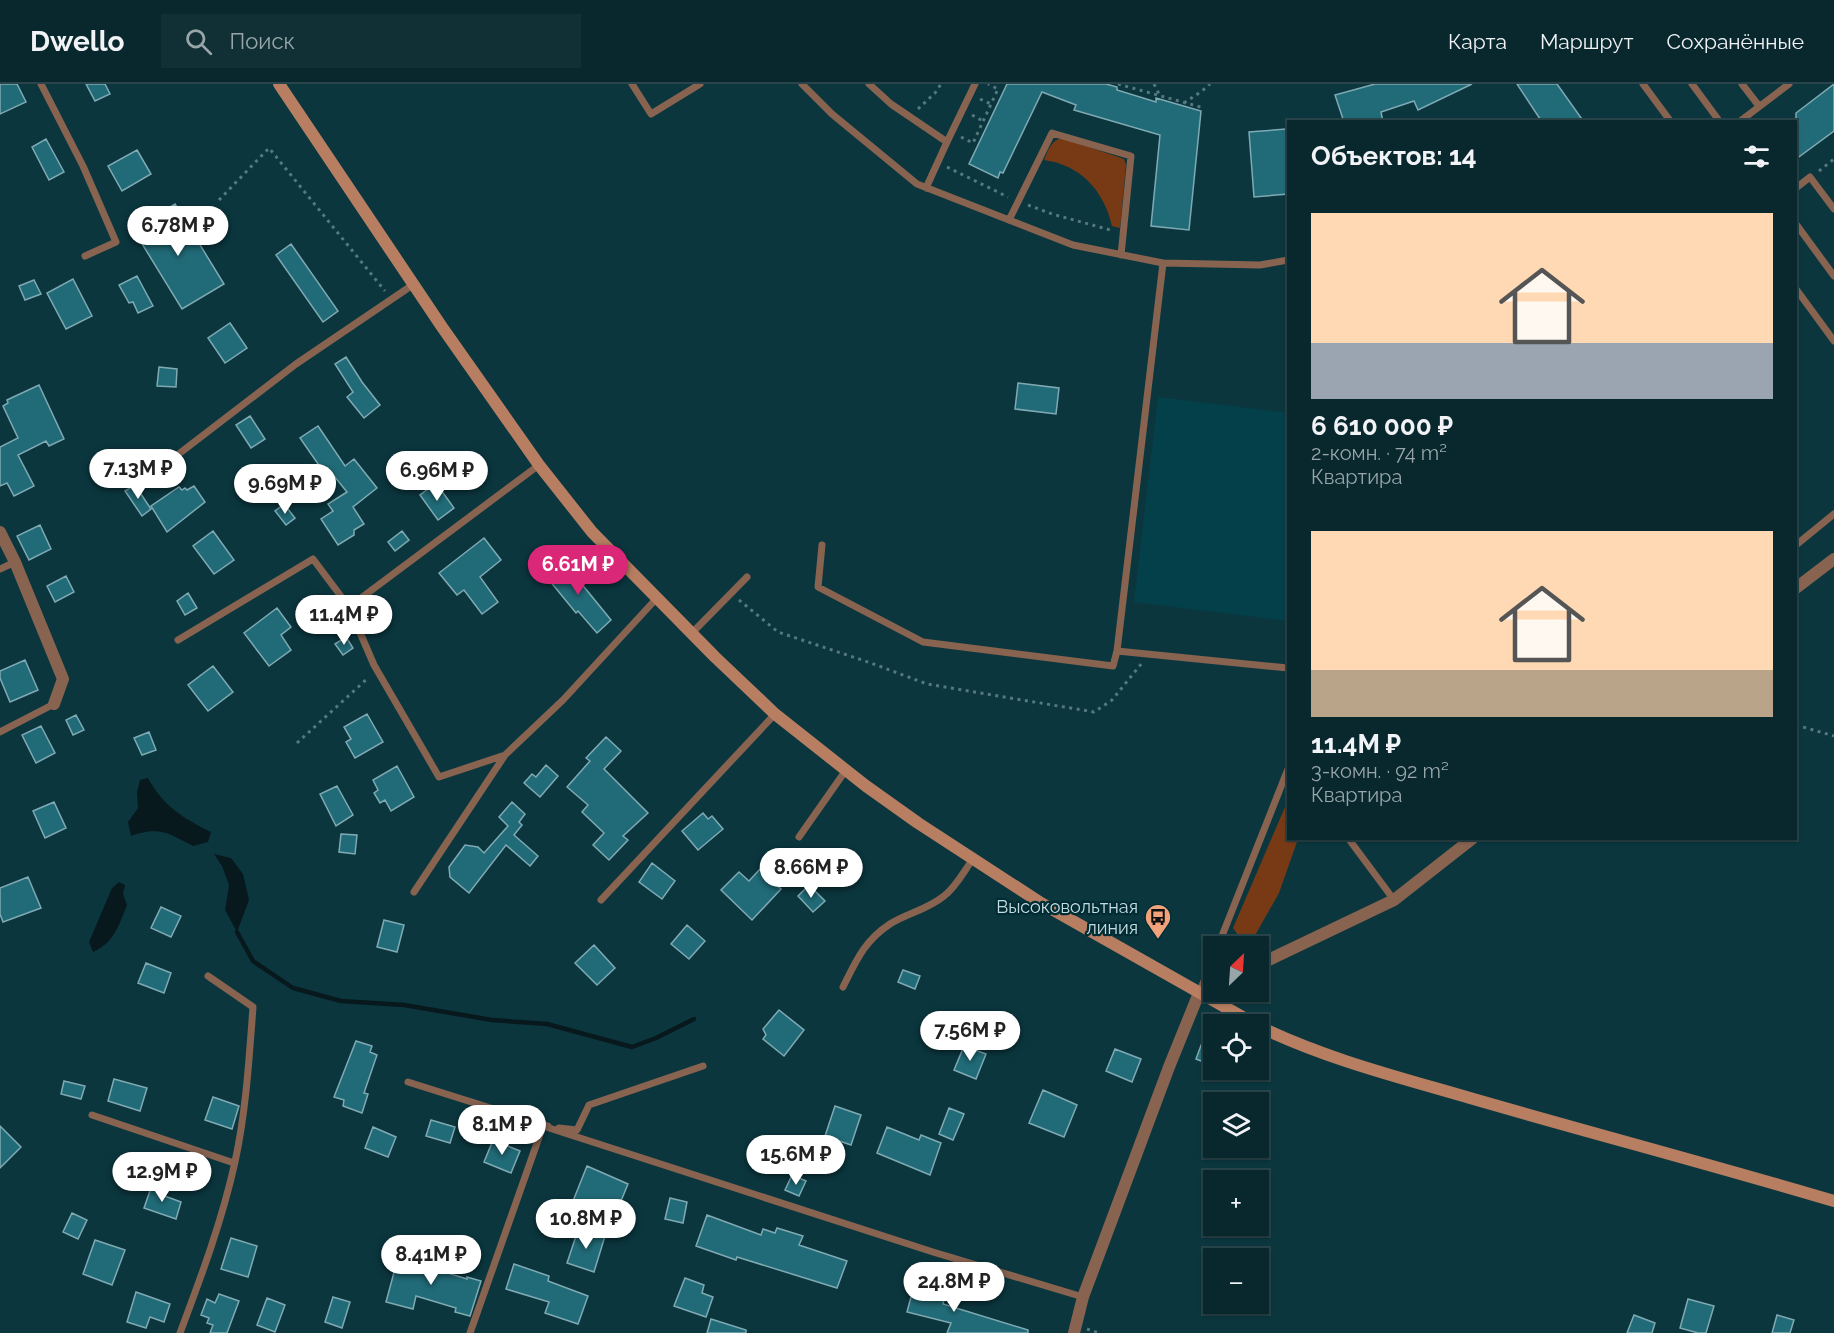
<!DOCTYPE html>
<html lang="ru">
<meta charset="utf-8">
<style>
body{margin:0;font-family:Raleway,sans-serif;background:#113036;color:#f1f3f6;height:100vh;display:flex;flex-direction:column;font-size:22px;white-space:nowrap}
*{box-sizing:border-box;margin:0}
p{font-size:20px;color:#98a6aa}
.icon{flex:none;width:33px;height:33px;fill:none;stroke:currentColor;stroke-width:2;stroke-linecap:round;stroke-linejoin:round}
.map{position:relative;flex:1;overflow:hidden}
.details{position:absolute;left:1287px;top:36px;width:510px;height:720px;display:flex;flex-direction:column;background:#08282e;border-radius:0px;box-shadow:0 2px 4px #0004,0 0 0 2px #29444a}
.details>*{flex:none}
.needle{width:39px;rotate:25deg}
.fabs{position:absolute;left:1203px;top:852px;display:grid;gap:12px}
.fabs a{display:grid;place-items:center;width:66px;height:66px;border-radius:0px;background:#08282e;box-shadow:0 2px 4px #0004,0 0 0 2px #29444a;font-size:30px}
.price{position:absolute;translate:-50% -51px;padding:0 14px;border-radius:21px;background:#fff;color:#222;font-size:20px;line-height:39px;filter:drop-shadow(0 2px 3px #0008)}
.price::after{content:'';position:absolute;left:50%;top:36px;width:18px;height:14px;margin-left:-9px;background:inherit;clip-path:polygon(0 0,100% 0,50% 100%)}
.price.on{background:#db2777;color:#fff}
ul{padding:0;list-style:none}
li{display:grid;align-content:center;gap:12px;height:318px;padding:0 24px}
li span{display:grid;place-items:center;height:186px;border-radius:0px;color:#555}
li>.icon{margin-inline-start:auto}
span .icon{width:108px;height:108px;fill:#fffc;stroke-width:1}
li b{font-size:26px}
h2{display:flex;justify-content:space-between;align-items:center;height:72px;padding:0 24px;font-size:26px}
header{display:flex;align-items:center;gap:36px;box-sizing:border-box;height:84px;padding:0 30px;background:#08282e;border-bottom:2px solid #29444a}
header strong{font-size:28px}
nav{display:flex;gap:33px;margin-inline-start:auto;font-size:21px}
.search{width:420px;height:54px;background:#113036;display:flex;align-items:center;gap:15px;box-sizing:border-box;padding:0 21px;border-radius:0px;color:#98a6aa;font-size:22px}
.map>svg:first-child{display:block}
.built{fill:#044049}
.green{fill:#783a15}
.water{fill:#08191d}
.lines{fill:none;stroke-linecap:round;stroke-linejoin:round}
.stream{stroke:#08191d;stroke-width:4.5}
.building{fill:#216b78;stroke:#80aab3;stroke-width:1.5}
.path{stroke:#56787f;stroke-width:3;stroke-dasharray:3 4.5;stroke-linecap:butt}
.lane{stroke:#876350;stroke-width:7}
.street{stroke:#876350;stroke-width:12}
.secondary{stroke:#b77e61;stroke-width:12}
.labels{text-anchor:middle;stroke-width:4.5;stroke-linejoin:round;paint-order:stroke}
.poi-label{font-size:18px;fill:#c6dbe0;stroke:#002c33;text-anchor:end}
</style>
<header>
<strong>Dwello</strong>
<div class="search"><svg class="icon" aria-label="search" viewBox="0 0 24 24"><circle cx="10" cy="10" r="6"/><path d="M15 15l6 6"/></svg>Поиск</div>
<nav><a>Карта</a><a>Маршрут</a><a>Сохранённые</a></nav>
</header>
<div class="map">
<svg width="1834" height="1249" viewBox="0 0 1834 1249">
<rect width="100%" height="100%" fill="#0b363e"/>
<!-- built -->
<path class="built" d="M1158,313L1288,329V537L1134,518Z"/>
<!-- green -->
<path class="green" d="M1062,54L1124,75L1126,81L1120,144L1112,142C1104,107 1081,81 1044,76C1048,67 1051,56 1062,54Z
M1288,716V754L1298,755L1279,809L1249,862H1246L1233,844Z"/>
<!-- water -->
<path class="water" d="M148,694C163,722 183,734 211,748L208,758L193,762C168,749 159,742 131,752L128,738L138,724L137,708L140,696Z
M214,770L231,774L243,790L249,816L237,848L225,826L229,801L222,782Z
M119,798L125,801L123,810L127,821C119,841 114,859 93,868L89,858L112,804Z"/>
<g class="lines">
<!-- stream -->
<path class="stream" d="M237,848L253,877L293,904L341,917L404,921L492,936L547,940L632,963L656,954L694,935"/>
</g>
<!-- building -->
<path class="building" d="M0,0H17L26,18L0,30Z
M86,0H105L110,10L95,17Z
M1007,0H1106L1117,3V6L1156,18V14L1201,27L1189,146L1151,142L1160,51L1074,26L1076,21L1042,8L1003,89L1000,88L998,94L969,80Z
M1375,0H1472L1418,26L1414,17L1381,28L1383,38H1344L1335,11Z
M1517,0H1557L1584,38H1542Z
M1834,0V47L1796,75V29Z
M1286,45L1288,110L1254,113L1249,48Z
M46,55L64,88L49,96L32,63Z
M137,66L151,90L122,107L108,82Z
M175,120L224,200L182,225L133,145Z
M291,160L338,227L323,238L276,171Z
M137,192L153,222L138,229L133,218L129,219L119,201Z
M73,195L92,232L66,245L47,209Z
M34,196L41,210L25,216L19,202Z
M230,239L247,264L225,279L208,254Z
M346,273L362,298L380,321L364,334L347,313L353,308L335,280Z
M159,283L177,285L176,303L157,302Z
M1018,299L1059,304L1056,330L1015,325Z
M39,301L64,355L49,362L46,357L18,371L34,402L14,412L7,399L0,402V363L18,354L3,322L8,319L7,316Z
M250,332L265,355L251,364L236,341Z
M318,342L345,382L354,375L377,404L353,423L364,440L354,446V451L338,461L321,435L333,427L328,420L347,408L330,387L325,390L300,354Z
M436,399L454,424L438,436L420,411Z
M135,401L151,425L142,432L125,407Z
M194,402L205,418L167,448L151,422L179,403L182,406L185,404L187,406Z
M284,420L295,434L286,441L275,427Z
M40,441L51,465L29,476L17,452Z
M213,447L234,476L214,490L193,462Z
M402,447L409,456L395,467L388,458Z
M484,454L501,476L480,493L498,518L482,530L464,506L457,511L439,489Z
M563,477L611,536L597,549L578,527L576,529L545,491Z
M66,492L74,508L55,518L47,502Z
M188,509L197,524L185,531L177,517Z
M277,524L291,543L281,551L291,566L269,582L244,549Z
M346,553L353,564L343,571L335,560Z
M25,576L38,606L10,618L0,594V587Z
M213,582L233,608L208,627L188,601Z
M367,630L383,658L355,674L346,658L351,655L344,643Z
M76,631L84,646L73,651L66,636Z
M41,642L55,669L36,679L22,651Z
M149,648L156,666L142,671L134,654Z
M606,653L621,667L604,685L648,729L623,752L628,756L609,776L593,761L604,749L582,728L588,721L567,703L590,677L586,674Z
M546,681L558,692L540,713L524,699L532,690L536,693Z
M397,682L414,713L391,727L385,716L380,719L374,709L378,706L373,696Z
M337,702L353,731L336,742L320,710Z
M54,718L66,744L45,754L33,727Z
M512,718L525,730L519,738L522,741L514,751L538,772L530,782L506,761L469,809L450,793L449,783L465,761L478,763L484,769L508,742L499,733Z
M703,729L708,735L712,732L723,745L698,766L682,747Z
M341,750L357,751L355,770L339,768Z
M652,779L675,797L662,815L639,798Z
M760,785L781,805L752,836L721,806L739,788L749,797Z
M28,793L41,824L3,838L0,830V804Z
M809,801L825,817L813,828L798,812Z
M161,823L181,832L171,853L151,844Z
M384,836L404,841L397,868L377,863Z
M687,841L705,857L689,875L671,860Z
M594,861L615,884L597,901L575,879Z
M146,879L171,889L164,909L138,899Z
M903,886L920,892L915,905L898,898Z
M779,926L804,946L784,972L763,955L766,951L763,945Z
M1203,956L1214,960V982L1196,975Z
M356,957L372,962L370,968L377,971L364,1009L368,1010L362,1029L343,1022L344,1016L334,1013Z
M964,962L986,970L976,995L954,986Z
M1115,965L1141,975L1132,998L1106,987Z
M114,995L147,1004L140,1027L108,1017Z
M64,997L85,1002L81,1015L61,1010Z
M1043,1006L1077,1021L1064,1053L1029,1039Z
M213,1013L239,1022L232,1045L205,1036Z
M835,1022L861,1031L851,1061L825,1052Z
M949,1024L964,1030L953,1056L939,1050Z
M431,1036L455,1043L450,1059L426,1052Z
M0,1042L21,1063L0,1084Z
M373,1043L396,1053L388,1073L365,1064Z
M887,1043L919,1056L921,1051L941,1059L930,1091L877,1069Z
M493,1056L520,1067L511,1089L484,1078Z
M587,1082L628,1100L614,1134L573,1117Z
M792,1091L806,1097L799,1112L785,1106Z
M152,1101L164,1106L162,1111L181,1118L176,1135L144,1124Z
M670,1114L687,1118L683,1139L665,1135Z
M72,1129L87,1136L78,1155L63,1148Z
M707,1131L761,1151L763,1145L775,1149L777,1144L803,1152L799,1161L847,1177L837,1204L737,1173L736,1176L696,1162Z
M579,1143L605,1152L594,1188L567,1179Z
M231,1154L257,1162L248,1193L221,1185Z
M95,1156L125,1166L112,1201L83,1190Z
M407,1169L427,1173L425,1182L467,1195V1193L481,1197L470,1232L455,1228L456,1224L416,1212L413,1225L386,1218L396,1181L402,1183Z
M514,1180L549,1192L548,1197L588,1212L578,1240L545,1229L549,1218L506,1205Z
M685,1194L704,1201L702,1209L713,1213L706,1233L674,1222Z
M915,1198L946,1206L943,1220L1028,1246V1249H947L951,1239L907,1228Z
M136,1208L170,1220L164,1238L150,1233L146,1244L127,1238Z
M219,1210L239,1217L227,1249H210L213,1241L207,1239L209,1234L201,1231L207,1215L215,1219Z
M333,1213L350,1218L342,1244L325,1238Z
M267,1214L285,1221L275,1248L257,1241Z
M1688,1215L1714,1222L1706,1249H1698L1680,1244Z
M1634,1231L1655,1239L1652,1249H1627Z
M1777,1231L1794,1236L1790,1249H1772Z
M711,1235L746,1246V1249H707Z"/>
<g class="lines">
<!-- path -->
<path class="path" d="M1118,0L1204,24
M1154,0L1160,12
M980,15L991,20
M1184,19L1202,7L1210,0
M918,25L935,9L941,0
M972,31L983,37
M961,53L973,59L998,5L988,0
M947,83L1008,113
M1819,87L1834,75
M219,116L269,64L385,207
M1028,121L1052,130L1114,147
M739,516L778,548L871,579L927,600L1094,628L1112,616L1142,579
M1796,641L1834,652
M297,659L368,594
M1087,1245L1099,1249"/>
<!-- lane -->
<path class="lane" d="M41,0L83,82L116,158L85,172
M632,0L651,30L700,0
M802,0L832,30L917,100L1073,161L1163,179
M869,0L891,20L947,58L926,104
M1643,0L1671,38
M1692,0L1720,38
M1742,0L1759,22
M1739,38L1789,0
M947,58L975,0
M1796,104L1810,93L1834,125
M1009,136L1052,49L1131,72L1121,171
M1796,140L1834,192
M1288,176L1260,181L1163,179L1117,567L1288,584
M1796,205L1834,257
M150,392L296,280L414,200
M822,461L818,503L923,558L1113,582L1117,567
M1796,461L1834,430
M0,485L15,478
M349,523L374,581L439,693L505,671L563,616L656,515
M691,550L747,493
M178,556L313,475L349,523L539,381
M0,648L54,620
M799,753L846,686
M1348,754L1394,816
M414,808L505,671
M601,816L775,630
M1218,862L1288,685
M843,903C856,877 864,857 890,840C907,829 927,826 944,812C956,803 964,787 973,775
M1199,909L1214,873
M408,998L548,1042
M92,1031L234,1079
M559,1044L577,1046L589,1021L703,982
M180,1249C201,1193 222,1137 235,1078C246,1027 249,976 253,923L208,892
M470,1249L543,1042L933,1168L1083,1213"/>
<!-- street -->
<path class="street" d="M0,448L15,478L63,595L54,620
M1796,504L1834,475
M1258,881L1394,816L1473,754
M1074,1249L1083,1213L1169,983L1199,909L1214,902"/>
<!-- secondary -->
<path class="secondary" d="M279,0L442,243L539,381L592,448L715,573L775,630L866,702L918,739L1041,819L1255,940
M1258,942C1326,975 1398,993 1470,1014C1591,1049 1713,1081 1834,1117"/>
</g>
<!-- icons -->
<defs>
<g id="bus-pin" transform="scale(1.35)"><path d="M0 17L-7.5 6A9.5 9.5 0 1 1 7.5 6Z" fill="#f0a27a" stroke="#002c33"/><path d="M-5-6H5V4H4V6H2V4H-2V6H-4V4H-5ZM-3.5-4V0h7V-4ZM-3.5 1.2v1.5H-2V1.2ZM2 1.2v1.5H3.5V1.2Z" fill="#111"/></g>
</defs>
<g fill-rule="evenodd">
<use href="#bus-pin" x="1158" y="833"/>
</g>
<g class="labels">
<!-- poi labels -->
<g class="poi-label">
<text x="1138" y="829">Высоковольтная<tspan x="1138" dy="21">линия</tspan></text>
</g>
</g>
</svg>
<div class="fabs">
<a><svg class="needle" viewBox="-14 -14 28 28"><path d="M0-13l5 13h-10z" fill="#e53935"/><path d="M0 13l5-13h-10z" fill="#98a6aa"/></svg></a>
<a><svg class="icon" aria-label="locate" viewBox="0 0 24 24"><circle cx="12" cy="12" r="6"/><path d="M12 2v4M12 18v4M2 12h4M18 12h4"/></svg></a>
<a><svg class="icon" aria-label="layers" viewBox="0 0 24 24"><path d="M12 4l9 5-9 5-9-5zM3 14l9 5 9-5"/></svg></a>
<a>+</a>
<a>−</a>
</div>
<b class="price" style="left:178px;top:173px">6.78M ₽</b>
<b class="price" style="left:138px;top:416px">7.13M ₽</b>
<b class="price" style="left:437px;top:418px">6.96M ₽</b>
<b class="price" style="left:285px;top:431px">9.69M ₽</b>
<b class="price on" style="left:578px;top:512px">6.61M ₽</b>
<b class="price" style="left:344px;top:562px">11.4M ₽</b>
<b class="price" style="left:811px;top:815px">8.66M ₽</b>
<b class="price" style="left:970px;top:978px">7.56M ₽</b>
<b class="price" style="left:502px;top:1072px">8.1M ₽</b>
<b class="price" style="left:796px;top:1102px">15.6M ₽</b>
<b class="price" style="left:162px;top:1119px">12.9M ₽</b>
<b class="price" style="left:586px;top:1166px">10.8M ₽</b>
<b class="price" style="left:431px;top:1202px">8.41M ₽</b>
<b class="price" style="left:954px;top:1229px">24.8M ₽</b>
<section class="details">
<h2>Объектов: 14<svg class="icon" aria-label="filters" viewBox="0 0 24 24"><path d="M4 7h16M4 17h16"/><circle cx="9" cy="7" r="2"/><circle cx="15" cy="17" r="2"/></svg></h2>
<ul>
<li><span style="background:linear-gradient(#ffd9b3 70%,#9aa5b1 0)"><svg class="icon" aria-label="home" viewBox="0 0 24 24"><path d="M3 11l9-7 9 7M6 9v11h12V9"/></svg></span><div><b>6 610 000 ₽</b><p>2-комн. · 74 m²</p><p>Квартира</p></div></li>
<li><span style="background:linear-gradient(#ffd9b3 75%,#b9a48a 0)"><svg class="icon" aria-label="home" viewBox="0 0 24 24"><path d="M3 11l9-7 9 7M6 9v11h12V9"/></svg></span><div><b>11.4M ₽</b><p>3-комн. · 92 m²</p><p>Квартира</p></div></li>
</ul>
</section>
</div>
